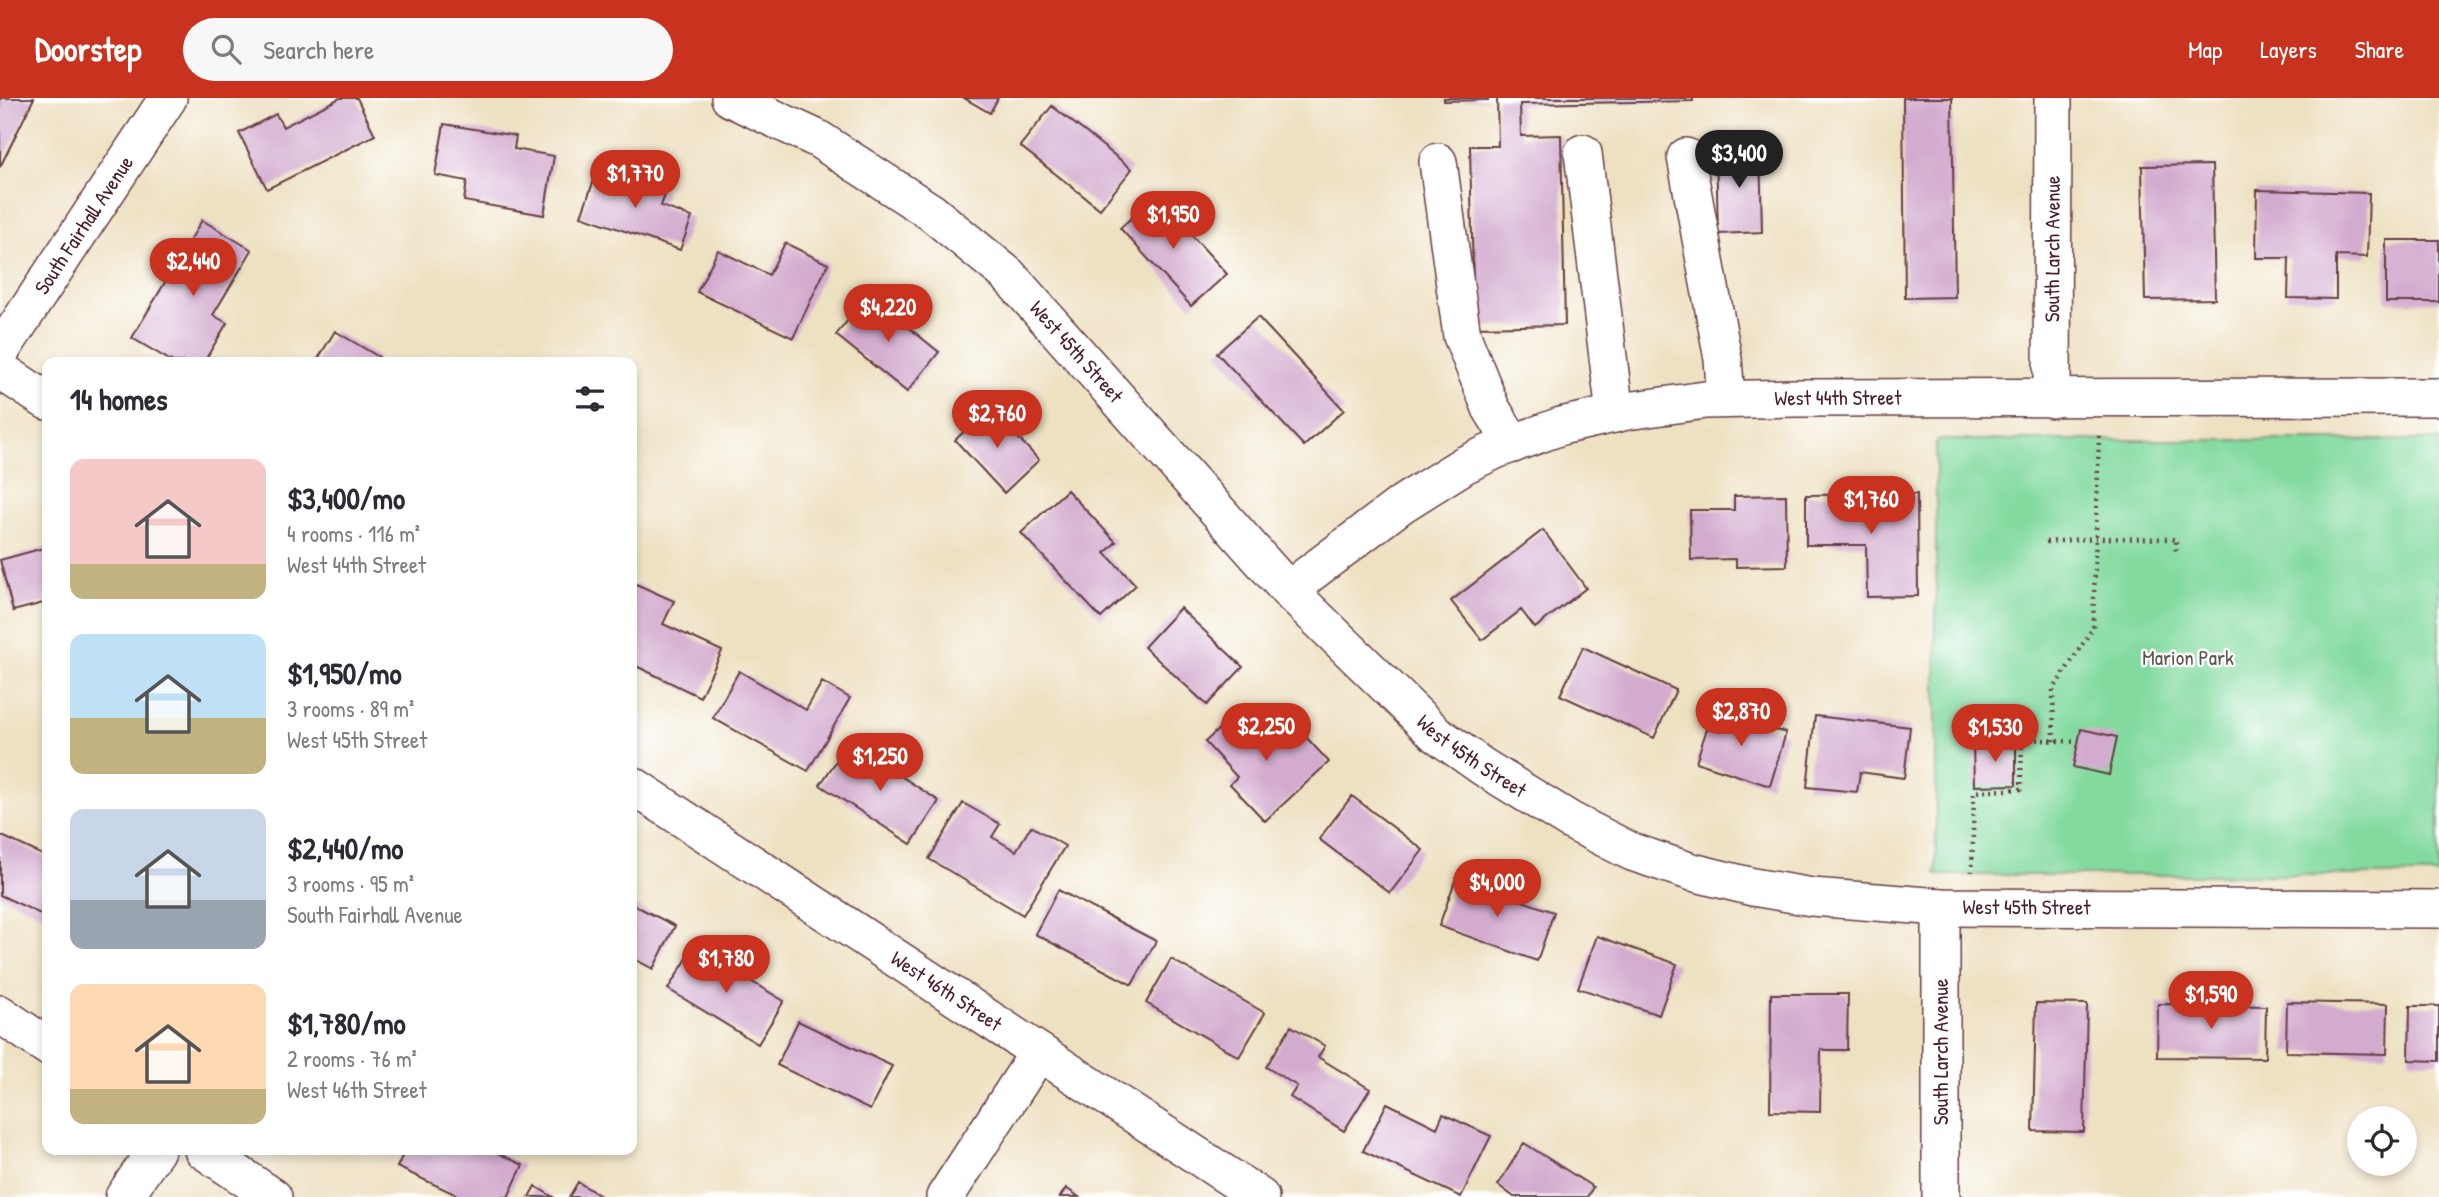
<!DOCTYPE html>
<meta charset="utf-8">
<style>
body{margin:0;font-family:"Patrick Hand",sans-serif;background:#f7f7f7;color:#2b2b33;height:100vh;display:flex;flex-direction:column;font-size:26px;white-space:nowrap}
*{box-sizing:border-box;margin:0}
p{font-size:23px;color:#7c7c81}
.icon{flex:none;width:38px;height:38px;fill:none;stroke:currentColor;stroke-width:2;stroke-linecap:round;stroke-linejoin:round}
.map{position:relative;flex:1;overflow:hidden}
.drawer{position:absolute;left:42px;top:259px;width:595px;height:798px;display:flex;flex-direction:column;background:#fff;border-radius:14px;box-shadow:0 4px 10px #0003}
.drawer>*{flex:none}
.fabs{position:absolute;left:2347px;top:1008px;display:grid;gap:14px}
.fabs a{display:grid;place-items:center;width:70px;height:70px;border-radius:50%;background:#fff;box-shadow:0 4px 10px #0003;font-size:35px}
.price{position:absolute;translate:-50% -60px;padding:0 16px;border-radius:24px;background:#c8321e;color:#fff;font-size:23px;line-height:46px;filter:drop-shadow(0 2px 4px #0008)}
.price::after{content:'';position:absolute;left:50%;top:42px;width:21px;height:16px;margin-left:-10px;background:inherit;clip-path:polygon(0 0,100% 0,50% 100%)}
.price.current{background:#222;color:#fff}
ul{padding:0;list-style:none}
li{display:flex;align-items:center;gap:21px;height:175px;padding:0 28px}
li span{display:grid;place-items:center;flex:none;width:196px;height:140px;border-radius:14px;color:#555}
li>.icon{margin-inline-start:auto}
span .icon{width:84px;height:84px;fill:#fffc;stroke-width:1}
li b{font-size:30px}
h2{display:flex;justify-content:space-between;align-items:center;height:84px;padding:0 28px;font-size:30px}
header{display:flex;align-items:center;gap:42px;box-sizing:border-box;height:98px;padding:0 35px;background:#c8321e;color:#fff}
header strong{font-size:33px}
nav{display:flex;gap:38px;margin-inline-start:auto;font-size:24px}
.search{width:490px;height:63px;background:#f7f7f7;display:flex;align-items:center;gap:18px;box-sizing:border-box;padding:0 24px;border-radius:38px;color:#7c7c81;font-size:26px}
.map>svg:first-child{display:block}
.park{fill:#82da9f;stroke:#667c65;stroke-width:2}
.building{fill:#d3abcf}
.lines{fill:none;stroke-linecap:round;stroke-linejoin:round}
.minor-casing{stroke:#633c42;stroke-width:40}
.path{stroke:#633c42;stroke-width:4.5;stroke-dasharray:2 5;stroke-linecap:butt}
.minor{stroke:#fff;stroke-width:37}
.labels{text-anchor:middle;stroke-width:5;stroke-linejoin:round;paint-order:stroke}
.street-label{font-size:21px;fill:#4a1f2b;stroke:#fff}
.park-label{font-size:21px;fill:#5b574e;stroke:#fff}
</style>
<header>
<strong>Doorstep</strong>
<div class="search"><svg class="icon" aria-label="search" viewBox="0 0 24 24"><circle cx="10" cy="10" r="6"/><path d="M15 15l6 6"/></svg>Search here</div>
<nav><a>Map</a><a>Layers</a><a>Share</a></nav>
</header>
<div class="map">
<svg width="2439" height="1099" viewBox="0 0 2439 1099">
<rect width="100%" height="100%" fill="#fff"/>
<filter id="ink" filterUnits="userSpaceOnUse"><feTurbulence type="fractalNoise" baseFrequency=".0143" numOctaves="2"/><feDisplacementMap in="SourceGraphic" scale="14" xChannelSelector="R" yChannelSelector="G"/><feConvolveMatrix kernelMatrix="1 2 1 2 8 2 1 2 1" color-interpolation-filters="sRGB"/></filter>
<filter id="wash" filterUnits="userSpaceOnUse"><feTurbulence type="fractalNoise" baseFrequency=".00686" numOctaves="4" result="noise"/><feDisplacementMap in="SourceGraphic" scale="28" xChannelSelector="R" yChannelSelector="G"/><feGaussianBlur stdDeviation="1.57" result="paint"/><feColorMatrix in="noise" values="0 0 0 0 0 0 0 0 0 0 0 0 0 0 0 0 0 1.4 0 .05"/><feComposite in="paint" operator="in"/></filter>
<g filter="url(#wash)">
<rect width="100%" height="100%" fill="#eee1c2"/>
<!-- park -->
<path class="park" d="M1936,342H2439V777H1936Z"/>
<g id="blocks">
<!-- building -->
<path class="building" d="M0,0H34L0,69Z
M340,0H357L375,37L267,91L239,35L276,16L283,29Z
M964,0H998L990,15Z
M1444,0H1488V2L1444,3Z
M1497,0H1693V3L1520,6L1521,38L1561,37L1565,227L1474,229L1470,48H1498Z
M1903,0H1952L1955,199L1905,200Z
M1052,8L1132,71L1100,111L1020,48Z
M444,26L516,38L514,51L554,58L544,117L464,103L467,83L435,77Z
M1760,48L1762,134L1718,136L1716,49Z
M2212,67L2215,201L2145,202L2142,68Z
M598,71L666,94L661,108L692,119L680,152L581,118Z
M2257,92L2369,95L2367,159L2336,158V201L2288,200L2289,160H2256Z
M1156,98L1227,176L1191,208L1120,130Z
M202,122L252,152L213,217L227,225L204,264H173L132,240Z
M2386,142H2439V204H2386Z
M785,145L828,166L793,240L697,194L718,152L769,177Z
M868,197L939,254L907,294L836,237Z
M1258,219L1344,312L1304,348L1217,255Z
M335,233L379,259L375,264H316Z
M990,310L1039,362L1004,395L955,342Z
M1067,392L1116,444L1105,455L1136,487L1101,520L1021,435Z
M1917,396L1918,498L1867,499L1866,447H1806V397Z
M1786,397L1787,468L1736,469V461L1691,462L1690,412H1734V398Z
M1543,432L1586,490L1535,530L1521,512L1482,542L1451,503Z
M47,449V504L13,513L0,462Z
M636,486L674,503L663,526L722,553L700,599L632,566V494Z
M1180,510L1243,569L1207,607L1144,549Z
M1583,549L1676,592L1654,640L1560,597Z
M739,573L806,612L822,584L850,600L808,673L713,620Z
M1239,612L1271,647L1294,626L1329,664L1265,723L1230,686L1237,679L1205,644Z
M1713,612L1786,635L1770,688L1696,664Z
M1815,618L1910,629L1904,680L1860,674L1857,694L1807,689Z
M2081,631L2117,639L2109,677L2073,669Z
M849,644L939,703L911,746L820,687Z
M1973,644H2016V687L1974,688Z
M1352,698L1423,752L1390,795L1319,741Z
M963,705L1000,726L992,739L1016,753L1031,728L1065,748L1023,817L929,761Z
M0,737L47,759V819L0,797Z
M1456,780L1554,814L1537,863L1439,828Z
M1058,792L1156,843L1132,887L1035,836Z
M632,806L675,828L653,871L632,860Z
M1597,838L1677,866L1659,917L1578,890Z
M694,849L784,903L758,946L668,891Z
M1171,861L1265,915L1239,959L1146,905Z
M1771,896H1848L1847,952H1821L1820,1014L1770,1013Z
M2287,904L2388,906L2387,956L2286,954Z
M2036,905L2087,906L2084,1034L2033,1033Z
M2158,906L2266,908L2265,960L2157,959Z
M2410,908H2439V963L2409,962Z
M798,923L892,968L870,1012L777,967Z
M1291,928L1325,948L1318,959L1370,991L1344,1033L1290,999L1297,988L1266,969Z
M1387,1005L1437,1030L1443,1016L1491,1038L1461,1099L1363,1053Z
M1524,1045L1593,1089L1587,1099H1514L1498,1087Z
M405,1052H491L523,1067L508,1099H461L397,1069Z
M578,1084L602,1099H569Z
M535,1088L553,1099H529Z
M1066,1090L1079,1099H1060Z"/>
</g>
</g>
<g filter="url(#ink)">
<use href="#blocks" fill-opacity="0" stroke="#633c42" stroke-width="2"/>
<g class="lines">
<!-- minor casing -->
<g class="minor-casing">
<g id="minor">
<path id="s1" d="M730,0L818,41L931,114L1008,177L1288,492L1435,635L1483,669L1571,723L1632,754L1692,774L1753,789L1812,799L1941,809L2439,811"/>
<path d="M1583,55L1615,316"/>
<path d="M1686,59L1723,261L1726,301"/>
<path d="M1438,64L1462,238L1491,310L1513,346"/>
<path id="s2" d="M0,254L168,0"/>
<path d="M0,272L47,303"/>
<path id="s3" d="M2052,301L2053,0"/>
<path id="s4" d="M1288,492L1402,406L1464,367L1498,351L1561,328L1627,313L1705,302L1794,300L2439,299"/>
<path id="s5" d="M632,687L1260,1099"/>
<path d="M1941,809V1099"/>
<path d="M0,916L47,948"/>
<path d="M203,1052L273,1099"/>
<path d="M124,1099L156,1052"/>
<path d="M945,1099L1039,954"/>
</g>
</g>
<!-- path -->
<path class="path" d="M2046,444L2096,440L2176,441V455
M1970,631H2022L2021,691L1974,694L1972,774
M2022,641L2079,644
M2054,643L2053,592L2093,530L2099,337"/>
<!-- minor -->
<use href="#minor" class="minor"/>
</g>
</g>
<g class="labels">
<!-- street labels -->
<g class="street-label">
<text dy="7" stroke="none"><textPath href="#s2" startOffset="152">South Fairhall Avenue</textPath></text>
<text dy="7" stroke="none"><textPath href="#s3" startOffset="150">South Larch Avenue</textPath></text>
<text dy="7" stroke="none"><textPath href="#s1" startOffset="434">West 45th Street</textPath></text>
<text dy="7" stroke="none"><textPath href="#s4" startOffset="600">West 44th Street</textPath></text>
<text dy="7" stroke="none"><textPath href="#s1" startOffset="1001">West 45th Street</textPath></text>
<text dy="7" stroke="none"><textPath href="#s1" startOffset="1589">West 45th Street</textPath></text>
<text dy="7" stroke="none"><textPath href="#s5" startOffset="376">West 46th Street</textPath></text>
<text transform="translate(1941 954) rotate(-90)" y="7">South Larch Avenue</text>
</g>
<!-- park labels -->
<g class="park-label">
<text x="2188" y="567">Marion Park</text>
</g>
</g>
</svg>
<div class="fabs">
<a><svg class="icon" aria-label="locate" viewBox="0 0 24 24"><circle cx="12" cy="12" r="6"/><path d="M12 2v4M12 18v4M2 12h4M18 12h4"/></svg></a>
</div>
<b class="price current" style="left:1739px;top:92px">$3,400</b>
<b class="price" style="left:635px;top:112px">$1,770</b>
<b class="price" style="left:1173px;top:153px">$1,950</b>
<b class="price" style="left:193px;top:200px">$2,440</b>
<b class="price" style="left:888px;top:246px">$4,220</b>
<b class="price" style="left:997px;top:352px">$2,760</b>
<b class="price" style="left:1871px;top:438px">$1,760</b>
<b class="price" style="left:1741px;top:650px">$2,870</b>
<b class="price" style="left:1266px;top:665px">$2,250</b>
<b class="price" style="left:1995px;top:666px">$1,530</b>
<b class="price" style="left:880px;top:695px">$1,250</b>
<b class="price" style="left:1497px;top:821px">$4,000</b>
<b class="price" style="left:726px;top:897px">$1,780</b>
<b class="price" style="left:2211px;top:933px">$1,590</b>
<section class="drawer">
<h2>14 homes<svg class="icon" aria-label="filters" viewBox="0 0 24 24"><path d="M4 7h16M4 17h16"/><circle cx="9" cy="7" r="2"/><circle cx="15" cy="17" r="2"/></svg></h2>
<ul>
<li><span style="background:linear-gradient(#f6c9c9 75%,#c2b280 0)"><svg class="icon" aria-label="home" viewBox="0 0 24 24"><path d="M3 11l9-7 9 7M6 9v11h12V9"/></svg></span><div><b>$3,400/mo</b><p>4 rooms · 116 m²</p><p>West 44th Street</p></div></li>
<li><span style="background:linear-gradient(#bfe0f5 60%,#c2b280 0)"><svg class="icon" aria-label="home" viewBox="0 0 24 24"><path d="M3 11l9-7 9 7M6 9v11h12V9"/></svg></span><div><b>$1,950/mo</b><p>3 rooms · 89 m²</p><p>West 45th Street</p></div></li>
<li><span style="background:linear-gradient(#c9d6e8 65%,#9aa5b1 0)"><svg class="icon" aria-label="home" viewBox="0 0 24 24"><path d="M3 11l9-7 9 7M6 9v11h12V9"/></svg></span><div><b>$2,440/mo</b><p>3 rooms · 95 m²</p><p>South Fairhall Avenue</p></div></li>
<li><span style="background:linear-gradient(#ffd9b3 75%,#c2b280 0)"><svg class="icon" aria-label="home" viewBox="0 0 24 24"><path d="M3 11l9-7 9 7M6 9v11h12V9"/></svg></span><div><b>$1,780/mo</b><p>2 rooms · 76 m²</p><p>West 46th Street</p></div></li>
</ul>
</section>
</div>
